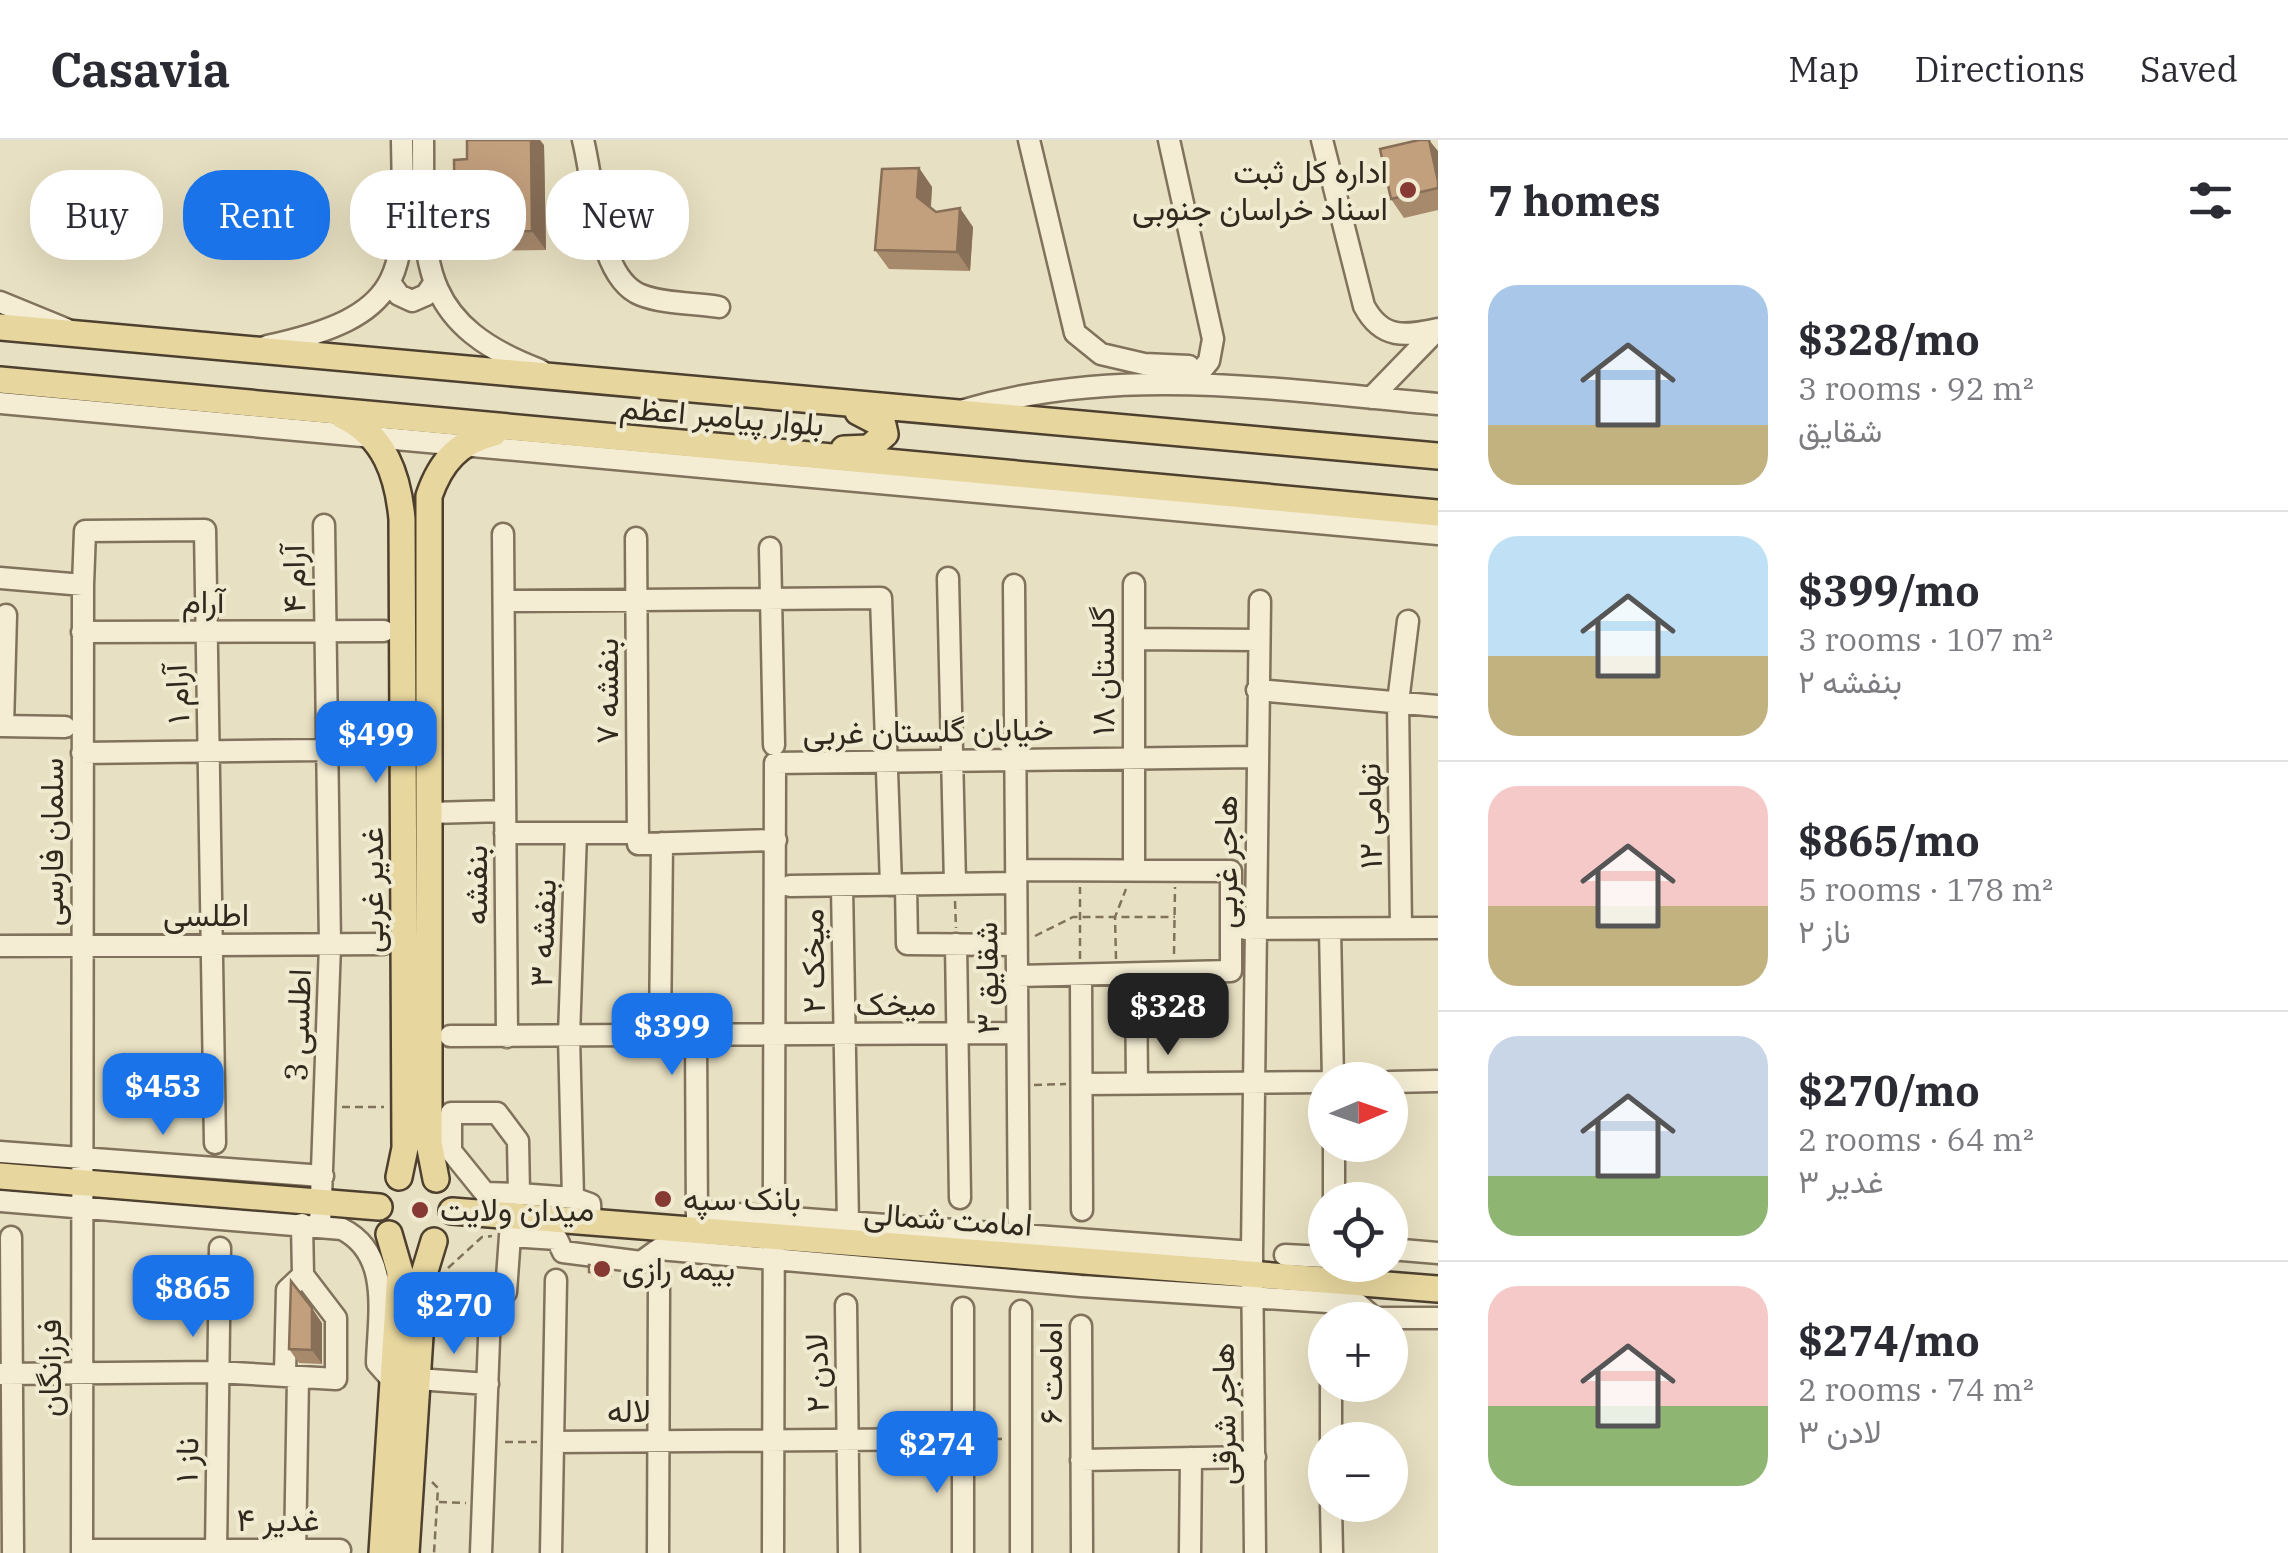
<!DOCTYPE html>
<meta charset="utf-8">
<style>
body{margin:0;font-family:"IBM Plex Serif",Vazirmatn,serif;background:#f2f2f3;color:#2b2b33;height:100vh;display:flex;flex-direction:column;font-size:38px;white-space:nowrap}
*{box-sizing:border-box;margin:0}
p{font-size:32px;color:#7c7c81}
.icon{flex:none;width:55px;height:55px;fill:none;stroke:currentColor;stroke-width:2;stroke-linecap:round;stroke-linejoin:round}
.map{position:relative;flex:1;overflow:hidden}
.details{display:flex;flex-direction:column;background:#fff;width:850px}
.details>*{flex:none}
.banner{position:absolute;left:30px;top:30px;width:950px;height:90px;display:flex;gap:20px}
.needle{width:65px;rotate:88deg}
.fabs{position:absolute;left:1308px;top:922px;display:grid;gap:20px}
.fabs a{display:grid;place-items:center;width:100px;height:100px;border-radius:50%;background:#fff;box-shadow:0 10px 40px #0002;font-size:50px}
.price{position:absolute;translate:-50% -85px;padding:0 22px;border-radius:20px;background:#1a73e8;color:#fff;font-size:32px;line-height:65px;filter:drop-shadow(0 2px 5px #0008)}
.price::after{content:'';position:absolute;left:50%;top:60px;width:30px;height:22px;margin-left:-15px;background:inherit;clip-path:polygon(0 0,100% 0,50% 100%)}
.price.on{background:#222;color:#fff}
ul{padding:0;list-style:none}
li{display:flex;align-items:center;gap:30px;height:250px;padding:0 50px}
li+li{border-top:2px solid #e1e1e2}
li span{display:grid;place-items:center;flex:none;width:280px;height:200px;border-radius:30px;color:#555}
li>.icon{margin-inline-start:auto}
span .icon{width:120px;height:120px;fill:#fffc;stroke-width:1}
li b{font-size:42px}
h2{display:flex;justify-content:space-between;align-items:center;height:120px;padding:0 50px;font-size:42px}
.chip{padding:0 35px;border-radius:40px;background:#fff;box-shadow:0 10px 40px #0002;font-size:35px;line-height:90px}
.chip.on{background:#1a73e8;color:#fff}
header{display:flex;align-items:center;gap:60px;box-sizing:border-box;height:140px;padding:0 50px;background:#fff;border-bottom:2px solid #e1e1e2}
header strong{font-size:48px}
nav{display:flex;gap:55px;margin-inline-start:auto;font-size:35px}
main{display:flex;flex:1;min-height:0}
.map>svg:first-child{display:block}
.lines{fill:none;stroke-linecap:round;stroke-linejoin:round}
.minor-casing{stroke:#80725c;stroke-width:25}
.major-casing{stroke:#4e402f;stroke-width:30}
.path{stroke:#80725c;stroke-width:2.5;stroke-dasharray:8 5;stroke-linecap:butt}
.minor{stroke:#f4edd4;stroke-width:20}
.major{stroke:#e7d69e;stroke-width:25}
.wall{fill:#a7896c}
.shaded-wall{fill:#886f58}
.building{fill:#c29f7d;stroke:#886f58;stroke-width:2.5}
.poi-dot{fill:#873933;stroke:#f0ead1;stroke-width:4}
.labels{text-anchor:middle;stroke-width:8;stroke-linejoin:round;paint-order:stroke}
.poi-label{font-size:32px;fill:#31291e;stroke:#f0ead1;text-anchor:start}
.street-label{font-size:32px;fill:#31291e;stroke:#f0ead1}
</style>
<header>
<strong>Casavia</strong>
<nav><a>Map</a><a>Directions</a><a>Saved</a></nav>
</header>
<main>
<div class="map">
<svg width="1438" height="1413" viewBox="0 0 1438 1413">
<rect width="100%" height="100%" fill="#e8e0c2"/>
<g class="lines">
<!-- minor casing -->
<g class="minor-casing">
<path id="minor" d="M423,0C424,116 413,182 540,230
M583,0C594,42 597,138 641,155C664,164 695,163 719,167
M1029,0L1075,193L1101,214L1144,224L1189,226L1191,243
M1169,0L1213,199L1209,221L1191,243
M1322,0L1364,166C1382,200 1405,196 1438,189
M391,144L399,155L412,161L426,155L434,143
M0,162L66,189
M267,206C414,174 404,131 402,0
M1371,258L1438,189
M0,263L1438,394
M964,270C1120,224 1279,250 1438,264
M503,394L507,897
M636,398L638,704L776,700
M770,408L774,605
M0,438L83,445L82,1413
M948,438L955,744
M1134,444V730
M83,445L85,391L205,390L215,1003
M1014,445L1019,1096
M504,461L881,458L891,745
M82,492L384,491
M1134,499L1259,500
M1257,550L1438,566
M0,586L65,587
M3,586L6,475
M82,613L403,609
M429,673L505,671
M505,693H638
M576,693L569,896L573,1058L590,1064L591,1082
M906,745L907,804L1016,805
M790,746L1016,743
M842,747L848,1083
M1401,788L1398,562L1408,481
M1245,789L1438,788
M1330,789L1333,940
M956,804L960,1058
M0,806L383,804
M1136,835L1137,943
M1017,836L1231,831V731L1017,730
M1081,836L1082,1070
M660,895L662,703
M696,895L697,1083
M450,896L1017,893
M1390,942L1438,941
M1082,944L1325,942
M0,1012L323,1036
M519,1054L485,1053L451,1011V973H497L518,1001L519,1054L573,1058
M1334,1060V1005
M0,1061L342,1089C392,1114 378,1177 377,1223L393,1241
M697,1071L1252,1112
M320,1086L330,805L324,385
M11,1097L13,1413
M1390,1109L1438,1113
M1285,1115L1325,1117
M846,1165L849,1413
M1021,1171V1413
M1081,1186L1082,1413
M285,1233L287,1150L303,1135L302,1084
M0,1234L217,1232L336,1239V1178L303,1135
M417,1239L488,1244
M1331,1300V1245
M553,1302L962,1299
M1081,1320L1255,1317
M1331,1365L1332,1413
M82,1410H340
M216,1413L220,1108
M295,1413L298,1238
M481,1413L490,1172L506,1152L510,1096L557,1099L563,1112L641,1122L659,1109L1081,1146L1358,1164L1374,1178H1438
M551,1413L556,1140
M658,1413L659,1149
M773,1413L775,623L1256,617
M963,1413V1168
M1190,1413L1191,1318
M1255,1413L1252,1112L1260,461"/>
</g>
<!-- major casing -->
<g class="major-casing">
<path id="major" d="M0,187L1438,316
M0,240L1438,373
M343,276C385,296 398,336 402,379L405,1008L399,1037
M844,309L869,308L885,294L883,285L858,272
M0,1036L379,1067
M436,1039L429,1003V356C441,321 459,302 494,293
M452,1071L1438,1149
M382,1413L400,1132L389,1094
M406,1413L424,1134L434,1101"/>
</g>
<!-- path -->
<path class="path" d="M955,761L956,788
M1035,796L1073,777H1175
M1174,814L1175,747
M1080,819V747
M1116,819L1115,777L1126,749
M1034,945L1066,944
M342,967H384
M448,1128L482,1097L492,1096
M981,1299H1003
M505,1302H537
M432,1342L438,1348L434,1413
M439,1362L466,1363"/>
<!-- minor -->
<use href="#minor" class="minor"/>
<!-- major -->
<use href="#major" class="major"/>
</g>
<!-- wall -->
<path class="wall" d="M544,5L546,110L469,111L455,92L467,19Z
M1438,11V70L1404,78L1391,59Z
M919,28L932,47L931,68L936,72L973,87L970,131L889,129L875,110Z
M589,1132H612V1137L593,1136Z
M322,1183V1224L299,1223L289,1209Z"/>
<!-- shaded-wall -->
<path class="shaded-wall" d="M531,0H540L544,5L546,110L532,91Z
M1429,0L1438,11V41Z
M919,28L932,47L930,76L917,57Z
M960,68L973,87L970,131L957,112Z
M312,1168L322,1183V1224L312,1210Z"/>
<!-- building -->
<path class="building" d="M467,0H531L532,91L455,92L454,20L467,19Z
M1419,0H1429L1438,41V48L1391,59L1380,9Z
M919,28L917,57L936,72L960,68L957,112L875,110L882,29Z
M589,1125L609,1127L608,1133L589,1132Z
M291,1141L312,1168V1210L289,1209Z"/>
<!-- markers -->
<g class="poi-dot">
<circle cx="1408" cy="50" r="10"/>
<circle cx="663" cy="1059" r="10"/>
<circle cx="420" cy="1070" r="10"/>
<circle cx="602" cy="1129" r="10"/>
</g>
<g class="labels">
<!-- poi labels -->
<g class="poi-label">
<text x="1388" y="43" text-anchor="end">اداره کل ثبت<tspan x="1388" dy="37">اسناد خراسان جنوبی</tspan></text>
<text x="683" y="1070">بانک سپه</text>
<text x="440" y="1081">میدان ولایت</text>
<text x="622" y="1140">بیمه رازی</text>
</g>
<!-- street labels -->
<g class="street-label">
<text transform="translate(722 276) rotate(5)" y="11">بلوار پیامبر اعظم</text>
<text transform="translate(294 439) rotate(-91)" y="11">آرام ۴</text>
<text x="203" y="473">آرام</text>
<text transform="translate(1103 531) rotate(-90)" y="11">گلستان ۱۸</text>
<text transform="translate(607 551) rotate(-90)" y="11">بنفشه ۷</text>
<text transform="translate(177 554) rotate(-93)" y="11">آرام ۱</text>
<text transform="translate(928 591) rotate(-1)" y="11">خیابان گلستان غربی</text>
<text transform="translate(1370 676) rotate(-91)" y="11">تهامی ۱۲</text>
<text transform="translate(52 702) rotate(-90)" y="11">سلمان فارسی</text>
<text transform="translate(1226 722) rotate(-90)" y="11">هاجر غربی</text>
<text transform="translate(476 745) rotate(-90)" y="11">بنفشه</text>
<text transform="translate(372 750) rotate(-90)" y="11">غدیر غربی</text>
<text x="206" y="786">اطلسی</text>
<text transform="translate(543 793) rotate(-88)" y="11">بنفشه ۳</text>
<text transform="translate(813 821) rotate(-91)" y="11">میخک ۲</text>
<text transform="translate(987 838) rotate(-91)" y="11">شقایق ۳</text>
<text x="896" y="875">میخک</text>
<text transform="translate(298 885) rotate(-88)" y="11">اطلسی 3</text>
<text transform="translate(948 1079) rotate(4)" y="11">امامت شمالی</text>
<text transform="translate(50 1228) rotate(-90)" y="11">فرزانگان</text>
<text transform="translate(817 1233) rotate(-91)" y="11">لادن ۲</text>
<text transform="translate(1051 1233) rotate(-90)" y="11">امامت ۶</text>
<text x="629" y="1282">لاله</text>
<text transform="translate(1224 1274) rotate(-91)" y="11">هاجر شرقی</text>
<text transform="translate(187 1320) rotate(-89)" y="11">ناز ۱</text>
<text x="278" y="1391">غدیر ۴</text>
</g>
</g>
</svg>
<div class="fabs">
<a><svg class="needle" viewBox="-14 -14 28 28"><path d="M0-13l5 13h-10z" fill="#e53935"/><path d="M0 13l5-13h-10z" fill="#7c7c81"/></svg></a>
<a><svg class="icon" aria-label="locate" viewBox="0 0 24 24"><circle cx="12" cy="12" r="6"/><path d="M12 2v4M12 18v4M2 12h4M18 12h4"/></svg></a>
<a>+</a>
<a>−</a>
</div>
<b class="price" style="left:376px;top:646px">$499</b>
<b class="price on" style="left:1168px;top:918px">$328</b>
<b class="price" style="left:672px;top:938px">$399</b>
<b class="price" style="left:163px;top:998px">$453</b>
<b class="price" style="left:193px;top:1200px">$865</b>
<b class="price" style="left:454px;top:1217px">$270</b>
<b class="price" style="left:937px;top:1356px">$274</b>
<div class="banner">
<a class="chip">Buy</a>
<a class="chip on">Rent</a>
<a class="chip">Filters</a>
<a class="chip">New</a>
</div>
</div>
<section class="details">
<h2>7 homes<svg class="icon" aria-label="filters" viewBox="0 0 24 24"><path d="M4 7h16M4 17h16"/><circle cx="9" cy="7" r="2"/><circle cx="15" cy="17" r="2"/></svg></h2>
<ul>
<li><span style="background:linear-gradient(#a9c7e8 70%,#c2b280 0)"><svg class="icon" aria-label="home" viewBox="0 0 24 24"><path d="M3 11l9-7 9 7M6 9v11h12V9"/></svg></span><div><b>$328/mo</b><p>3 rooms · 92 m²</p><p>شقایق</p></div></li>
<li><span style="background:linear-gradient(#bfe0f5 60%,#c2b280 0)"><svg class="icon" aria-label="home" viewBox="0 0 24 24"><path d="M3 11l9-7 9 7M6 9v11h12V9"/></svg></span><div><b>$399/mo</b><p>3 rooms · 107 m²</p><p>بنفشه ۲</p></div></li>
<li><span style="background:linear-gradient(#f6c9c9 60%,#c2b280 0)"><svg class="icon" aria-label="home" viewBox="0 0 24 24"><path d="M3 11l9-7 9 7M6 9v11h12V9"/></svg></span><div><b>$865/mo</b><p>5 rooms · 178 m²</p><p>ناز ۲</p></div></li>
<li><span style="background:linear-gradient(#c9d6e8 70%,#8fb573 0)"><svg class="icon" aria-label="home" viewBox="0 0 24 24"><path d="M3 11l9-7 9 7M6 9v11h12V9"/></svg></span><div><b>$270/mo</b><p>2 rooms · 64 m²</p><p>غدیر ۳</p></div></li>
<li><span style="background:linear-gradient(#f6c9c9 60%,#8fb573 0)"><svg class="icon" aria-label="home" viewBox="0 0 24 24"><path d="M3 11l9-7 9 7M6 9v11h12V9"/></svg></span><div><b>$274/mo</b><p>2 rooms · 74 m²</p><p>لادن ۳</p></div></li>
</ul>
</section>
</main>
